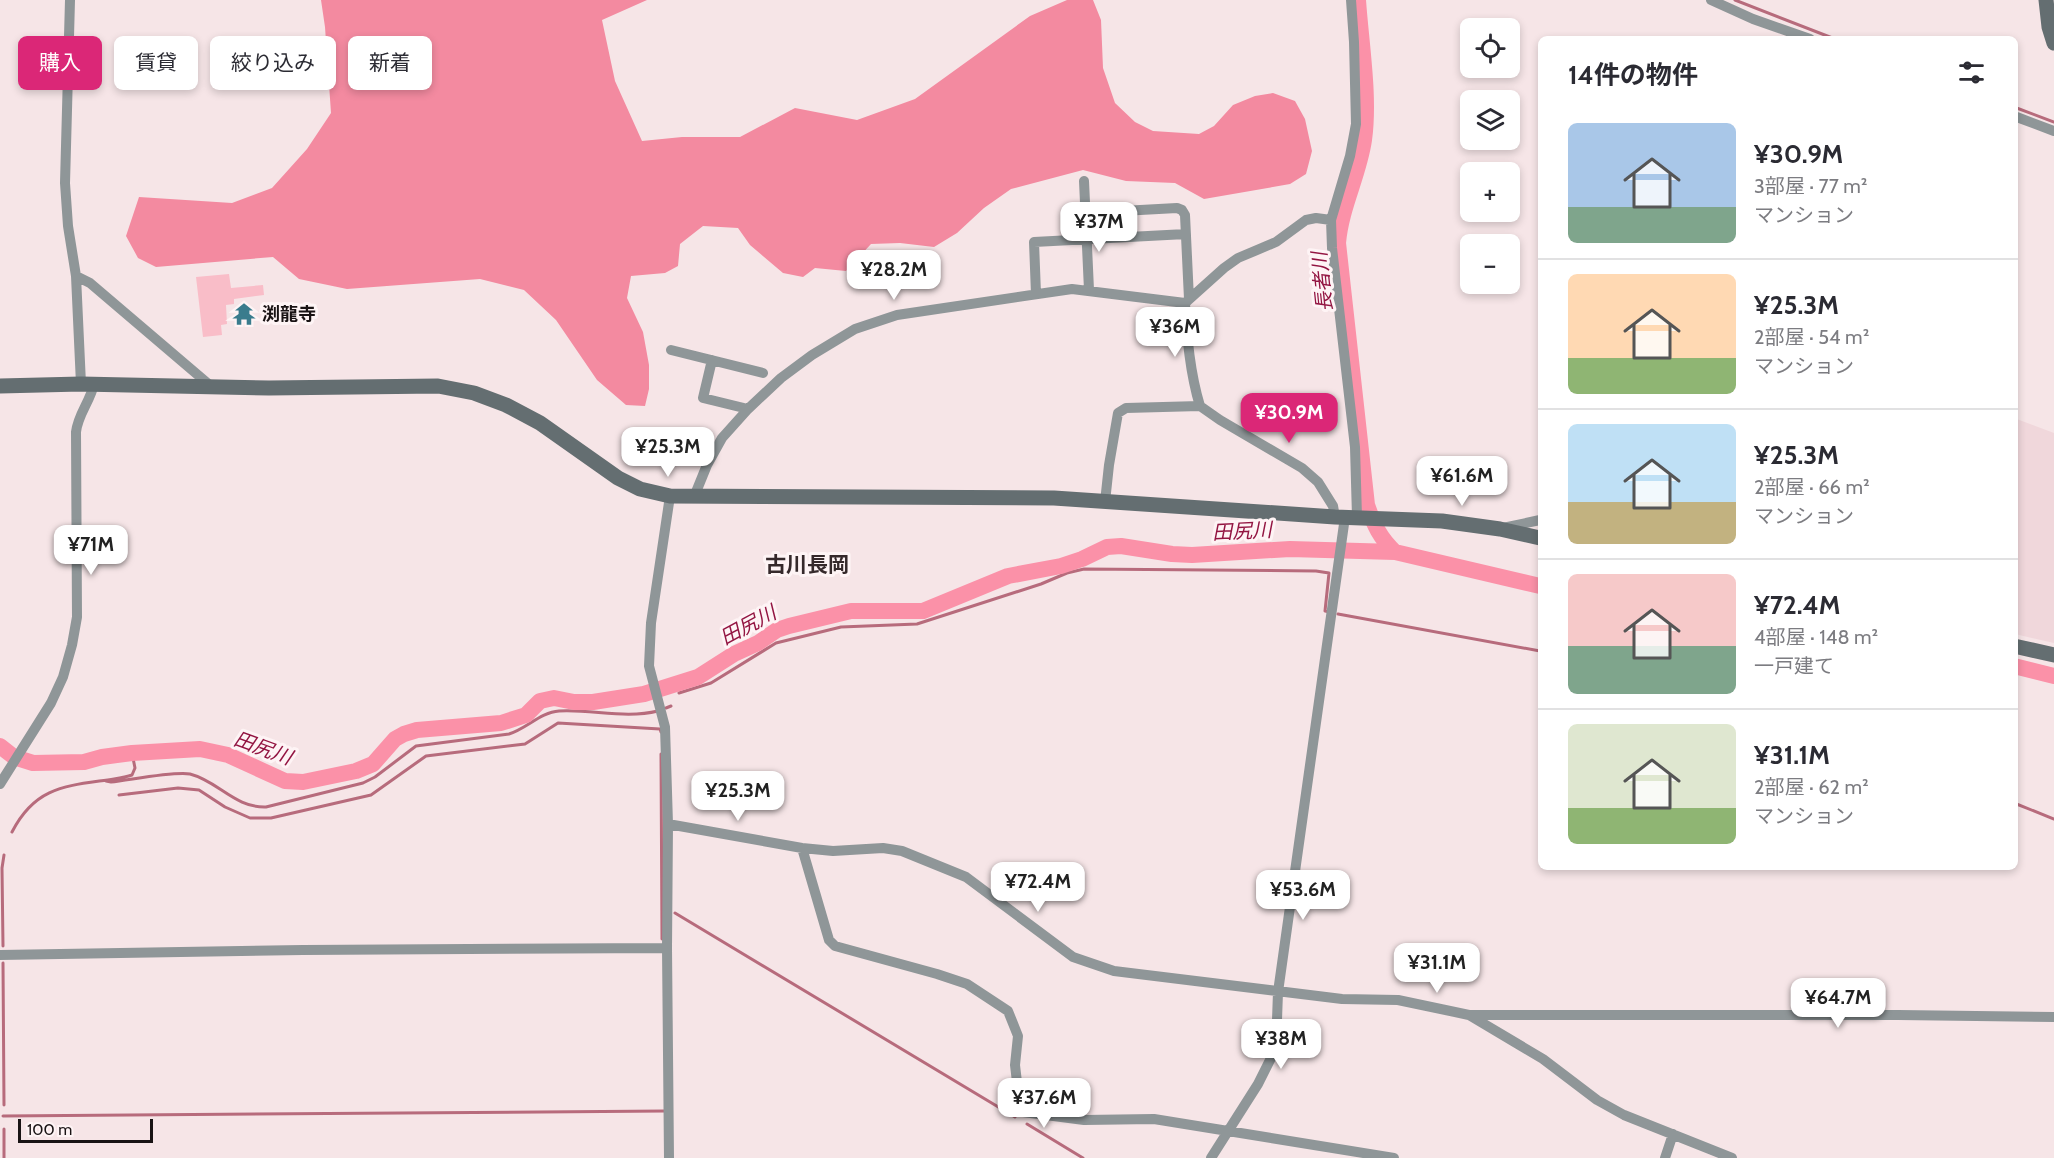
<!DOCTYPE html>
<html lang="ja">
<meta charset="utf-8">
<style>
body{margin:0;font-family:Cabin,"Noto Sans JP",sans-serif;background:#f7f7f7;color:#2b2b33;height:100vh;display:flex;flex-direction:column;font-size:22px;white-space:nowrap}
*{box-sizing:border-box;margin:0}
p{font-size:20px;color:#7c7c81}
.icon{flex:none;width:33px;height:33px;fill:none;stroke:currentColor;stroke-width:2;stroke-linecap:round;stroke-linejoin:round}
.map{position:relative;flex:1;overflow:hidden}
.sheet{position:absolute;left:1538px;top:36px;width:480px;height:834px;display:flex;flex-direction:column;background:#fff;border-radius:9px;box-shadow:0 3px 9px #0003}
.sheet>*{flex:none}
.hud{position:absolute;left:18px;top:36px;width:570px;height:54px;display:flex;gap:12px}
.buttons{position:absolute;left:1460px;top:18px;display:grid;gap:12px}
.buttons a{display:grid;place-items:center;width:60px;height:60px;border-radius:9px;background:#fff;box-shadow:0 3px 9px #0003;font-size:30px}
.scale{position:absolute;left:18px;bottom:15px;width:135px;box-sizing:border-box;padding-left:6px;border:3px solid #191314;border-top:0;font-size:16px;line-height:21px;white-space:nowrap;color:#191314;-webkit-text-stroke:4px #fef4f5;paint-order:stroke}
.price{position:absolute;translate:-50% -51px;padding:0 14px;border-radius:12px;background:#fff;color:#222;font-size:20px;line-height:39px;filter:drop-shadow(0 2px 3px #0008)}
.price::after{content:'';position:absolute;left:50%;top:36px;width:18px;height:14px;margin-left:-9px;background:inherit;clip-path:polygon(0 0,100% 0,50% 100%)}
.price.active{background:#db2777;color:#fff}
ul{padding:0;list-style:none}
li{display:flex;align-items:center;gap:18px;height:150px;padding:0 30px}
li+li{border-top:2px solid #e1e1e2}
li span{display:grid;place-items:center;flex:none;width:168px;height:120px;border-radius:9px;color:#555}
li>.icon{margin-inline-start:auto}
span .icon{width:72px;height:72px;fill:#fffc;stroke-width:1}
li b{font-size:26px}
h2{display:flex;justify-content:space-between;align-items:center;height:72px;padding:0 30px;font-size:26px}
.pill{padding:0 21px;border-radius:9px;background:#fff;box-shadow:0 3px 9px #0003;font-size:21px;line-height:54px}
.pill.active{background:#db2777;color:#fff}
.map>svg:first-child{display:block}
.built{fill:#f0d7db}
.green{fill:#f9bdc8}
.forest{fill:#f38aa0}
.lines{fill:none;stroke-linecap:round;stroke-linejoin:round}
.stream{stroke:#b76b7c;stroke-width:3}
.river{stroke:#fb91a8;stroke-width:16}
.street{stroke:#8f9698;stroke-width:10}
.secondary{stroke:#646e71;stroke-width:15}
.labels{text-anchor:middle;stroke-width:6;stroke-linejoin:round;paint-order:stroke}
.poi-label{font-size:18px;font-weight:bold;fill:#191314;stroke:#fef4f5;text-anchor:start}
.water-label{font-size:20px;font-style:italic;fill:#931542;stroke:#fef4f5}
.quarter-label{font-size:21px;font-weight:bold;fill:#35292b;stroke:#fef4f5}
</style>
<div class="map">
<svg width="2054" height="1158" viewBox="0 0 2054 1158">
<rect width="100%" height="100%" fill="#f6e5e7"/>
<!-- built -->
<path class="built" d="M2014,418L2054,433V643L2015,634Z"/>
<!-- green -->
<path class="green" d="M229,274L231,288L263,285L264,295L234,299V304L226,305L227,324L221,325L222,335L203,337L196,277Z"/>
<!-- forest -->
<path class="forest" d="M321,0H647L602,20L615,81L642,141L682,137H740L795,108L857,120L915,99L1030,16L1067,0H1093L1101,20L1103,68L1115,103L1135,122L1153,131L1199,134L1214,126L1233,105L1255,96L1273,93L1295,101L1305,119L1312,151L1306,174L1290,184L1204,199L1175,183L1126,181L1083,170L1011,189L984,208L957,233L934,247L900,243L871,244L846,271L815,268L803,277L783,273L750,245L738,228L703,226L680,244L678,266L665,273L631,276L627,298L643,332L649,365V389L645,406L626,405L597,380L556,320L524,290L480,279L347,289L299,279L273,257L156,267L138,258L126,236L139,197L232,203L272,188L307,149L331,113L325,27Z"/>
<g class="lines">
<!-- stream -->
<path class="stream" d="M1735,0L1835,39
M2014,107L2054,122
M1338,614L1540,651
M679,693L711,683L776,643L841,627L917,624L1041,584L1067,573L1084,569L1316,571L1329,573L1325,611L1330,612
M666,708L671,706
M661,754L662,939
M106,781L111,782C130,780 174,771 190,774C218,781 235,808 266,807L363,783L375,777L416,746L509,734C526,729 541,712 559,711C592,709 625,719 658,711
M119,795L178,788L199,790L225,807L250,818H271L371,795L426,756L525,744L558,723L660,729L661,732
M2014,803L2054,819
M12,832C36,785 68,786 114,779C120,778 126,777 132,775L135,768L132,753
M675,913L1015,1117
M3,946L2,868L4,855
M3,963L4,1105
M3,1116L665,1111
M1027,1124L1083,1158
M4,1129V1158"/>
<!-- river -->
<path class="river" d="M1358,0C1361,44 1370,97 1364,140C1359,175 1341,207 1338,243L1367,505C1374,525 1380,538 1395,552
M2014,666L2054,676
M0,746L14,757L33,763L84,762L102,757L132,753L200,749L228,755L285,781L303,782L356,771L373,764L395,739L404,734L417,730L501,723L526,715L540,701L554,698L574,702H593L644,694L698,677L734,654L758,643L777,630L789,626L851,611H923L1008,576L1061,566L1082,559L1107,547L1121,546L1172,554L1192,555L1290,549L1395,552L1540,586"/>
<!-- street -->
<path class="street" d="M70,0L65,183L68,226L76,276L81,384
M1351,0L1354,42L1356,124L1350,156L1331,220L1332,248L1355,447L1357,517
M1711,0L1753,19L1810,39
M2014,116L2054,131
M1084,181L1089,290
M1085,213L1177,208L1182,210L1185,215L1189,299
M76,276L90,283L212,387
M1036,294L1034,242L1186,234
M671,350L763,373
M712,360L703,398L748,409
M1200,406C1190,373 1187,338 1185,303L1224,268L1238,258L1276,242L1306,220L1316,218L1331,220
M694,497L707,465L722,438L748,409L781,378L812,355L855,329L897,315L1072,289L1185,303
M1105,502L1109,465L1118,413L1126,408L1200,406L1220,420L1302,468L1318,482L1333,506L1335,517
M1503,528L1540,520
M0,784L51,703L63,677L72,645L77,617L76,432C78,414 90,402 94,384
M668,824L802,848L833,851L883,848L902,851L966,877L1073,957L1114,971L1342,999L1398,1000L1469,1015H1898L2054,1017
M802,848L829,940L835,946L937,974L967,984L1008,1011L1018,1036L1015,1065L1020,1108L1023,1112L1084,1120L1154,1119L1394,1158
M667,948L669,1158
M0,955L303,950L667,948L668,824L665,727L649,666L651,623L670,496
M1469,1015L1543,1059L1597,1100L1624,1115L1732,1158
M1211,1158L1258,1084L1276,1048L1278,992L1345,517
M1665,1158L1673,1134"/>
<!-- secondary -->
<path class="secondary" d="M2046,0L2049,27L2054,43
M0,386L81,384L269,388L438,386L474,393L506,405L540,423L618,478L640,489L670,496L1054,498L1335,517L1442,521L1500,529L1540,538
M2014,646L2054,655"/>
</g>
<!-- icons -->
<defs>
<g id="temple-bare" transform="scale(1.8)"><path d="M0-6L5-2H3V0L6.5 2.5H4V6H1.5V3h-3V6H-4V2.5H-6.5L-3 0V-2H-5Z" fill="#3a7c8d" stroke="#fef4f5" stroke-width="2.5" paint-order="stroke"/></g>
</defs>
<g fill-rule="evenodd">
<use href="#temple-bare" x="244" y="314"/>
</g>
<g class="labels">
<!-- poi labels -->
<g class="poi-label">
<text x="262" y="320">渕龍寺</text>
</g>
<!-- water labels -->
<g class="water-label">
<text transform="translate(1322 282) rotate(-96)" y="7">長者川</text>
<text transform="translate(1242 531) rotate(-3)" y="7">田尻川</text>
<text transform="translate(748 625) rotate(-28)" y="7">田尻川</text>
<text transform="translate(263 748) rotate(20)" y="7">田尻川</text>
</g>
<!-- quarter labels -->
<g class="quarter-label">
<text x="807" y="572">古川長岡</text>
</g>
</g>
</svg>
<div class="buttons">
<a><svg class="icon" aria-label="locate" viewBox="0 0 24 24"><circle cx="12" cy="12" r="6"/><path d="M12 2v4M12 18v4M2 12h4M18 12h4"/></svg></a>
<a><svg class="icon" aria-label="layers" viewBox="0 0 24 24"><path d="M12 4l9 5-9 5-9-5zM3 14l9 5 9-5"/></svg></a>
<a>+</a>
<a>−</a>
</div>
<div class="scale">100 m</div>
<b class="price" style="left:1099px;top:253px">¥37M</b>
<b class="price" style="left:894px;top:301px">¥28.2M</b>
<b class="price" style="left:1175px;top:358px">¥36M</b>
<b class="price active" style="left:1289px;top:444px">¥30.9M</b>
<b class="price" style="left:668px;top:478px">¥25.3M</b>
<b class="price" style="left:1462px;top:507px">¥61.6M</b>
<b class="price" style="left:91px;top:576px">¥71M</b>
<b class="price" style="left:738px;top:822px">¥25.3M</b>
<b class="price" style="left:1038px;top:913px">¥72.4M</b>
<b class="price" style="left:1303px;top:921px">¥53.6M</b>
<b class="price" style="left:1437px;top:994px">¥31.1M</b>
<b class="price" style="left:1838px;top:1029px">¥64.7M</b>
<b class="price" style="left:1281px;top:1070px">¥38M</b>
<b class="price" style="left:1044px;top:1129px">¥37.6M</b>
<div class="hud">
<a class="pill active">購入</a>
<a class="pill">賃貸</a>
<a class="pill">絞り込み</a>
<a class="pill">新着</a>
</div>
<section class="sheet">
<h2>14件の物件<svg class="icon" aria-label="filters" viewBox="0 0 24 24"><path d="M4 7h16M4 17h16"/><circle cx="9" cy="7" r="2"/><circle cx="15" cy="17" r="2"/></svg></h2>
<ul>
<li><span style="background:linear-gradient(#a9c7e8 70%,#7fa58c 0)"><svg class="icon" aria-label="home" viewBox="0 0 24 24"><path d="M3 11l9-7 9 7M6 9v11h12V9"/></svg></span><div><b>¥30.9M</b><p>3部屋 · 77 m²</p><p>マンション</p></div></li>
<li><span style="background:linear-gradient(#ffd9b3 70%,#8fb573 0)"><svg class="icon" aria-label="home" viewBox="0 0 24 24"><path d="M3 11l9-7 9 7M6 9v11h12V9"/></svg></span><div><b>¥25.3M</b><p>2部屋 · 54 m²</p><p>マンション</p></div></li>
<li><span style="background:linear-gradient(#bfe0f5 65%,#c2b280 0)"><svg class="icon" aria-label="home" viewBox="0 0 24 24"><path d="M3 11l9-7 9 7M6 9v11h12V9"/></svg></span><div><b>¥25.3M</b><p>2部屋 · 66 m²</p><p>マンション</p></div></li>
<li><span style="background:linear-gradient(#f6c9c9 60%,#7fa58c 0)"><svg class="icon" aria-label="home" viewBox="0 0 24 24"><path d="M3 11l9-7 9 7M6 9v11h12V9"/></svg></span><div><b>¥72.4M</b><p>4部屋 · 148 m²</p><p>一戸建て</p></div></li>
<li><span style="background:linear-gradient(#dfe7d0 70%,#8fb573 0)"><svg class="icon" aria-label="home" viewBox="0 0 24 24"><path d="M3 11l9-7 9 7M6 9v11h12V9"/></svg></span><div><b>¥31.1M</b><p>2部屋 · 62 m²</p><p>マンション</p></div></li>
</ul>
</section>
</div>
